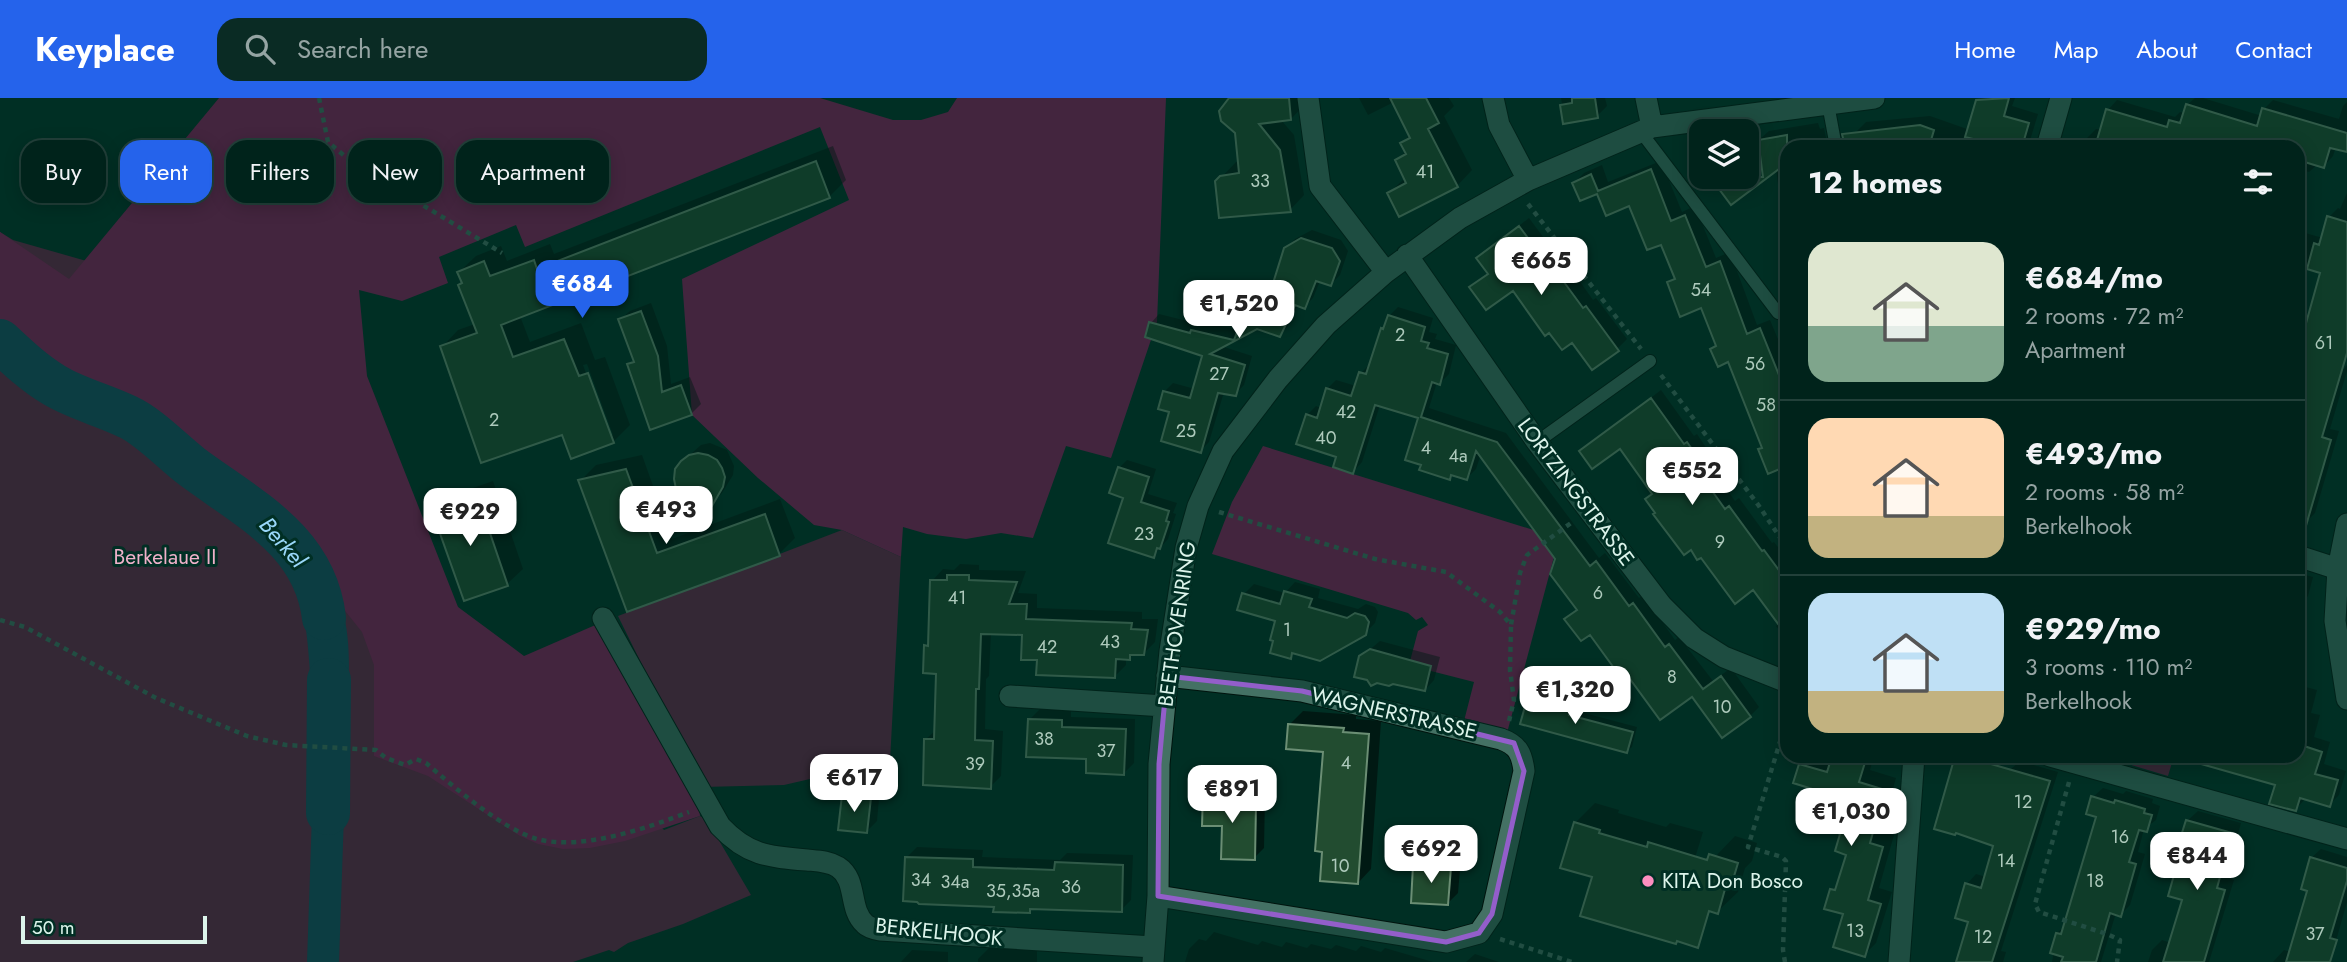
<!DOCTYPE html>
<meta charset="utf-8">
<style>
body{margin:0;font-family:Jost,sans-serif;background:#0a2b24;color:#f1f3f6;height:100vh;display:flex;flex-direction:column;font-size:26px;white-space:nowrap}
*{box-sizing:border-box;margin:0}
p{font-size:23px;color:#95a4a3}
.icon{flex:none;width:38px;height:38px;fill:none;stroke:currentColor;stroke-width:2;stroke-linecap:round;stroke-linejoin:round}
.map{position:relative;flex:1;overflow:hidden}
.side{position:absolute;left:1780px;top:42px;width:525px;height:623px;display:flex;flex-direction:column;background:#00231b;border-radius:21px;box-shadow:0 4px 18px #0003,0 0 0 2px #22403a}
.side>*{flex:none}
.top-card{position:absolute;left:21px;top:42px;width:665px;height:63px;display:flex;gap:14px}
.buttons{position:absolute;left:1689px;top:21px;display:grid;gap:14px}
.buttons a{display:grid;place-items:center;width:70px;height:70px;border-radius:14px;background:#00231b;box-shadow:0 4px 18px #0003,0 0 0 2px #22403a;font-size:35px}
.scale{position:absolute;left:21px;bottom:18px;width:186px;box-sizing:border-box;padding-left:7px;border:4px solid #dcf4eb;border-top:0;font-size:19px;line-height:24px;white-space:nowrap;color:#dcf4eb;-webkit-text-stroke:5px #002f24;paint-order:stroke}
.price{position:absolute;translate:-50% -60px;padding:0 16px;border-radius:14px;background:#fff;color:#222;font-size:23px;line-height:46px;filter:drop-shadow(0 2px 4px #0008)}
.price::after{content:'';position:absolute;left:50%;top:42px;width:21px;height:16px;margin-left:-10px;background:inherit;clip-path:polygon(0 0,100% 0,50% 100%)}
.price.on{background:#2563eb;color:#fff}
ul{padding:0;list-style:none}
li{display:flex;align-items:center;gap:21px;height:175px;padding:0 28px}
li+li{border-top:2px solid #22403a}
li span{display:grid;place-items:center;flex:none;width:196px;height:140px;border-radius:21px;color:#555}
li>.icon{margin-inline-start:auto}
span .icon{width:84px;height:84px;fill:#fffc;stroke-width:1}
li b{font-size:30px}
h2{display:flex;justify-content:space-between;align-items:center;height:84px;padding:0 28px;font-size:30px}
.tag{padding:0 24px;border-radius:21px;background:#00231b;box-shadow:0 4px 18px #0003,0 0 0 2px #22403a;font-size:24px;line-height:63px}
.tag.on{background:#2563eb;color:#fff}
header{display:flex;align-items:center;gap:42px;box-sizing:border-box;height:98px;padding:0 35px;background:#2563eb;color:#fff}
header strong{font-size:33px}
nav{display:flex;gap:38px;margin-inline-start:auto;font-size:24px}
.search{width:490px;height:63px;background:#0a2b24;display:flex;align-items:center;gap:18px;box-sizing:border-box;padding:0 24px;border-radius:21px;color:#95a4a3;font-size:26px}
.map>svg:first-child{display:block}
.green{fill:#731f4a}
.forest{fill:#95195d}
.water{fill:#1b4e66}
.shadow{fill:#0007;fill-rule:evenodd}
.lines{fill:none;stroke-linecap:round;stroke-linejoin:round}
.river{stroke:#1b4e66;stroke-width:44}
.building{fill:#224c30;stroke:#6b8e74;stroke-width:2}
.service-casing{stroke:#00140e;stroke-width:14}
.minor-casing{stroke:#00140e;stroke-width:23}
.path{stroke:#497166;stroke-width:4.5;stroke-dasharray:5 5;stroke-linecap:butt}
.service{stroke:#447164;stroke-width:12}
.minor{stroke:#447164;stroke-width:21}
.marked{fill:none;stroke:#935eca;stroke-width:5;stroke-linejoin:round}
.poi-dot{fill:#fd8ebf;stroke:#002f24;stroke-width:2.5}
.labels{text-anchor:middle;stroke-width:6;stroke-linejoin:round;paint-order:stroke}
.number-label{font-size:18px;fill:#aecabc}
.street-label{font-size:21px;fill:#dcf4eb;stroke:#002f24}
.park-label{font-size:21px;fill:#efb1ca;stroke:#002f24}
.poi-label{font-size:21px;fill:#dcf4eb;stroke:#002f24;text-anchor:start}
.water-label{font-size:23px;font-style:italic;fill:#99d7f9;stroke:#002f24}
</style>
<header>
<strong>Keyplace</strong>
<div class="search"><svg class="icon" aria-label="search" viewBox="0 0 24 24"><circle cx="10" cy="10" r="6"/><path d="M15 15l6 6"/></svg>Search here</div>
<nav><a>Home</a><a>Map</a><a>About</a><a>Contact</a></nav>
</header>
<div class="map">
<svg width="2347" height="864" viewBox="0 0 2347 864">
<rect width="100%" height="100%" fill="#002f24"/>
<!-- green -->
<path class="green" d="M0,134L13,142L104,168L269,305L664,732L700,718L707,722L751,797L683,826L628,845L614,854L609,852L573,864H0Z
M842,432L901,459L890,663L871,657L860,659L823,678L784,687L702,689L618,518Z
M2101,658H2174L2168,678Z"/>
<!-- forest -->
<path class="forest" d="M219,0H820L893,22H921L948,14L957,0H1166L1157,224L1111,360L1066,348L1033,440L1001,435L966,441L927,436L903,429L901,459L842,432L814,427L758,380L692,317L682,181L849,102L820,29L525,149L516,127L439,159L448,185L402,203L359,192L367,278L458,509L524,558L600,525L699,709L700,718L625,743L590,750L563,751L538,746L520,738L428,678L374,658V567L362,534L342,509L334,487L315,456L265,401L232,382L135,299L79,287L50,270L0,222V134L69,181Z
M1263,348L1559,440L1507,635L1464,623L1474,584L1431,573V568L1422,565L1409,567L1418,533L1428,527L1422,519L1416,522L1408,515L1212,456L1232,404Z"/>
<!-- water -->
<path class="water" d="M315,456C325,473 337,490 342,510C354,551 347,599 346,641H314C310,593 311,514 291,472Z
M314,656L346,657L339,864H307Z"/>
<!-- shadow -->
<path class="shadow" d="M1227,0H1304L1305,6L1291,21L1281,22L1294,37L1304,97L1290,112L1217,84L1236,64L1240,63L1237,34Z
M1359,0H1449L1454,8L1444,18L1472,72L1457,88L1389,95L1405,80L1397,62L1406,53L1402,45L1410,37L1394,4L1368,17Z
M1561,0H1605L1607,8L1597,18L1565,24Z
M1980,0H2015L2012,8L2038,16L2028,49H1852H1858L1856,34L1866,24L1930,18L1967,31Z
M2195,0H2203L2262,18L2264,11L2273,2L2339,21L2343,8L2347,4V53L2336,49L2333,58L2324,68L2318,66L2309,74L2298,71V49H2084L2087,40L2096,31L2102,32L2108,12L2117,2L2175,19L2180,14L2185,15L2187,7Z
M1818,25L1820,31L1824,30L1828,49H1787V173H1785L1781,151L1786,146L1776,71L1759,42L1769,33Z
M1701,46V64L1693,53Z
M833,48L846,82L829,99L520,218L530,244L581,225L595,262L605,259L630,327L613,344L563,334L442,249L458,232L475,226L459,174L476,158L501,148L507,163L550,146L554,156ZM587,266L613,337H609L583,267Z
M1661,63L1682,114L1695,108L1716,160L1730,154L1757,227L1770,222L1787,263V367L1760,352L1763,348L1729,262L1712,251L1717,246L1702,208L1669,185L1676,179L1662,144L1630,106L1574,85L1584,75L1602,67L1608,84Z
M2347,95V238L2335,281L2347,267V273L2330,331L2339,333L2315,415L2306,424L2298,421V282L2307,254L2322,174L2298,167V133L2323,140L2329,119L2338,110L2340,111Z
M1529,120L1558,159L1561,157L1593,202L1596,200L1627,241L1617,251L1572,242L1513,190H1472L1489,174L1478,160Z
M1312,132L1341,142L1348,153L1340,177L1331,186L1320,183L1313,200L1304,209L1298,207L1288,228L1279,237L1257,229L1221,248L1252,258L1244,287L1235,296L1224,294L1209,344L1200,353L1172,313L1165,293L1173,285L1195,291L1205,257L1151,225L1159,216L1199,226L1201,224L1240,232L1246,216L1249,198L1265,185L1274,188L1286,151L1295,141Z
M651,205L667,248L671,286L690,279L701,306L691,316L651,330L629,267L635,261L620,222L630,213Z
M1398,209L1433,220L1429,234L1437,236L1435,241L1456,247L1449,276L1440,285L1437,284L1429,310L1506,335L1599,460L1605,455L1639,500L1643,497L1675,542L1679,539L1713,583L1731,570L1759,609L1750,618L1628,575L1590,534L1566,522L1578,511L1557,461L1481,356L1476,371L1467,380L1453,376L1449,380L1420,318L1380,307L1362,364L1353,374L1338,358L1307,317L1316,308L1321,310L1327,291L1336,282L1356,288L1361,275L1370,266L1382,231L1389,218Z
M1661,292L1694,338L1697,336L1707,351L1702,356L1735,403L1739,400L1772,445L1774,444L1787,461V501L1753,490L1654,395L1620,348L1582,353Z
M710,345L727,352L734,368L733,377L722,395L711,406L682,364L701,347Z
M642,357L672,441L780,401L795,440L779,456L628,512L580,383L596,367Z
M1127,362L1156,371L1148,396L1177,405L1173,415L1176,416L1168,441L1153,458L1125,399L1119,370Z
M493,383L523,471L507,486L434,414L450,398Z
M960,466L979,467V472L1026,473L1018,495L1037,496V510L1142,514V521H1158L1155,544L1144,555H1134L1130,560H1126V567L1115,578L1039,561L1024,536L991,534L989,578L986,581L985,631L1003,633L1001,678L990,689L926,641L936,632L938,574L926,548L930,544L932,483L943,471L954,472Z
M2298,475L2313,479L2308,498L2298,508Z
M1295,484L1320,491L1318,500L1358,511L1366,506L1375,509L1378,514L1375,525L1365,535L1295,554L1290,559L1277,522L1244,496L1254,486L1285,495Z
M1787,519V542L1776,528Z
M2298,539L2304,540L2298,560Z
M1380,543L1440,559L1434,582L1425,592L1361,559Z
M2298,563L2306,565L2298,587L2317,592L2311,615L2320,617L2314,639L2330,644L2324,666L2346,673L2339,697L2329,707L2306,700L2296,711L2277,686L2183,658H2298Z
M1556,596L1576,601L1573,612L1637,629L1632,649L1627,653L1527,606L1532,601L1550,607Z
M1040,611L1071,613V619L1135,621L1134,665L1124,675L1088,659L1029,622Z
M1303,613L1356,617V621L1381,623L1371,771L1358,785L1325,653L1289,627Z
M1809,658L1833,661V658H1874L1870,672L1896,680L1881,733L1894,737L1879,790L1892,794L1876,845L1864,857L1832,792L1840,784L1848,756L1850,701L1800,667Z
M1957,658H1980L1965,708L1997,718L2010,672L2020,663L2058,674L2001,853L2006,854L2003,864H1958L1970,823L1957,819L1967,786L1976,776L1986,779L1995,747L1956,733L1954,735L1936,730Z
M1215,685H1236L1235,696L1265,697L1264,750L1254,760L1205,694Z
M854,688L880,690L877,723L867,733L843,698Z
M2103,690L2123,696L2126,693L2153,701L2152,705L2160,708L2156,722L2144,731L2138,754L2145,756L2130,807L2120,817L2116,815L2101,864H2052L2057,835L2066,827L2098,718L2093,699Z
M1595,705L1619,712L1618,715L1666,729L1670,725L1703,734L1677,818L1575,725Z
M2198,713L2241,725L2226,779L2234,782L2209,864H2148L2152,852L2162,842L2171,845L2184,801L2187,723Z
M1735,738L1757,745L1752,763L1745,770L1738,794L1717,814L1715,759Z
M917,749L983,752L982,759L1060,762L1067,755L1133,757L1131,802L1121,812L1034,809L1030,813L995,807L906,760Z
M2321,751L2347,759V804L2330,864H2273L2284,852L2291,854L2309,791L2311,760Z
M1425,757L1461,760L1458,795L1448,805L1415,768Z
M1214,834L1258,847L1262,843L1282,849L1286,844L1307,850L1311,846L1331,851L1336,847L1356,853L1361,848L1381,854L1385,850L1433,864H1185L1189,851L1199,841L1206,843Z
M989,850L1037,853V864H978V861Z
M912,852L948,854V864H901Z
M1475,856L1499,864H1466Z"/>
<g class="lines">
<!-- river -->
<path class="river" d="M0,243C17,259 34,275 54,287C77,301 104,307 128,319C148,328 173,354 191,368C247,410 315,442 324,520
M328,715L329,582"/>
</g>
<!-- building -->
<path class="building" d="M1229,0H1289L1291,22L1259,26L1280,52L1291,114L1219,120L1215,83L1220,78L1239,75L1235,35L1221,23L1219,13Z
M1390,0H1426L1439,25L1428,31L1458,89L1399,119L1387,95L1406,85L1395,62L1406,56L1400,45L1410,40Z
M1572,0H1595L1598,20L1563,26L1560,7L1572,5Z
M2009,0L2004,18L2029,25L2022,49H1975L1977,42L1965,39L1976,2Z
M2186,6L2257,28L2262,10L2347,35V54L2330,50L2324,70L2298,62V49H2095L2106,11L2167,29L2169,22L2180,25Z
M1920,27L1934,32L1929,49H1845L1842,36Z
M1787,37V65L1731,107L1710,79H1763L1758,42Z
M816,63L830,100L501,227L513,259L564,241L579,278L588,275L614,345L571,361L562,337L481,365L440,248L477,235L458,187L462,185L457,174L484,163L490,178L534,162L537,171Z
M1651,71L1671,123L1685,117L1706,169L1720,163L1747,236L1760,230L1781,282L1787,280V368L1768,376L1758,351L1762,350L1728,264L1718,269L1710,251L1716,248L1701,210L1680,219L1667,184L1675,181L1661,147L1647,152L1629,108L1606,118L1597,96L1580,103L1572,85L1591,76L1598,93Z
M2327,118L2347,124V255L2322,339L2331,342L2303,438L2298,437V280L2305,256L2298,254L2320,175L2307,171L2314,145L2319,147Z
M1519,128L1548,167L1550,165L1583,210L1586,208L1619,253L1592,272L1572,245L1562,252L1549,235L1545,238L1513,193L1486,212L1469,189L1488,176L1476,160Z
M1301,140L1332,150L1340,163L1331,188L1316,183L1305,211L1295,207L1280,239L1257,231L1210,256L1245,267L1236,298L1218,295L1201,355L1161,343L1169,314L1158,311L1163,293L1190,300L1202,258L1145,239L1149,224L1190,235L1191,232L1234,242L1244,216L1242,210L1247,197L1255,193L1269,198L1284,150Z
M641,213L658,258L662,294L681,287L692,317L650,332L627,266L634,264L618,221Z
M1388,217L1425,229L1421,243L1429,245L1427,250L1448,256L1440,287L1432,284L1421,319L1497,344L1590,468L1596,463L1629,508L1633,505L1665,549L1669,546L1703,591L1721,578L1751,619L1722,640L1692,599L1660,622L1627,577L1622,581L1590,537L1581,543L1564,521L1577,512L1550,476L1555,461L1476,353L1467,382L1451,377L1450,382L1419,372L1421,367L1405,362L1418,320L1375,307L1353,376L1333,369L1336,359L1296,346L1306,316L1317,320L1326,290L1351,298L1359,274L1366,276L1381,230L1383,231Z
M1651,300L1684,346L1687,344L1699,361L1693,366L1725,411L1729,408L1762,453L1764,452L1787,483V538L1753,492L1735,506L1701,460L1697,462L1691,452L1684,457L1653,416L1655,415L1645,401L1652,396L1620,351L1592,371L1579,353Z
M698,355L708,357L717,362L722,370L725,379L723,389L712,408L691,404L682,399L676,391L674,381L675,371L681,363L689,357Z
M1118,369L1149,379L1141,404L1169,413L1166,423L1169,424L1160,451L1157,450L1154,460L1108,445L1123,400L1109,395Z
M626,371L657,455L765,416L780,458L627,514L578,382Z
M477,397L508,488L464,503L432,413Z
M947,477H969V482L1017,484L1009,506H1027L1026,521L1132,525L1131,531L1148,532L1144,557H1130V562L1116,561L1115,580L1036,577L1037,562H1021L1022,537L981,536L979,591H976L975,642L993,643L991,691L923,687L924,641H934L936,576L923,575L924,547L928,548L930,482H947Z
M1284,493L1312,501L1309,509L1347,520L1355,515L1365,518L1369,524L1366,537L1320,563L1292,555L1291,561L1270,555L1273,543L1270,542L1275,523L1237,512L1242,495L1280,506Z
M1370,551L1431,568L1425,593L1393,586L1389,588L1377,585L1371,588L1367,582L1354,579L1359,558Z
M1550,600L1572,606L1569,617L1633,634L1627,655L1520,626L1526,605L1547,611Z
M1028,621L1062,622V629L1126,631L1124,677L1086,675V661L1026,659Z
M1288,626L1344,630L1343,634L1369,636L1358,786L1320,783L1322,754L1315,753L1323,654L1286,651Z
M2298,646L2322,654L2315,676L2338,682L2330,709L2300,700L2296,713L2269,706L2275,687L2194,664V658H2298Z
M1832,658H1867L1859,684L1885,692L1870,745L1883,749L1868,802L1881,806L1865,859L1833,849L1843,816L1824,811L1830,791L1835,792L1846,757L1835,753L1840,736L1838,735L1848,702L1793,685L1799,666L1827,674Z
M1955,658H1978L1977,662L2050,683L1992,864H1956L1968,824L1955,820L1965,785L1981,790L1993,748L1956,735L1955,737L1934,731Z
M1203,694H1226V705L1256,706L1255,762L1221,761L1222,728H1202Z
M842,697L871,700L867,735L838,732Z
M2091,698L2114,705L2115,702L2145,711L2144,715L2152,717L2147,734L2139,732L2129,764L2136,766L2121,819L2110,815L2096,864H2061L2063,859L2050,855L2056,835L2061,836L2096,719L2086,716Z
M2186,722L2232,735L2217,790L2225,792L2204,864H2163L2182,802L2168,798L2184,742L2180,741Z
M1574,724L1600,732L1599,735L1647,749L1648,744L1707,762L1709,756L1738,765L1732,785L1727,784L1718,816L1709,813L1698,850L1677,843L1676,846L1580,818L1592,779L1560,770Z
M905,759L973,761V769L1054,772L1055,764L1123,767L1122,814L1030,811V815L993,814L994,809L919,806L917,804L903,803Z
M2310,759L2347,770V783L2330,840L2337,842L2330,864H2286L2307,793L2301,791Z
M1413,767L1451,769L1448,807L1411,805Z"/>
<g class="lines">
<!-- service casing -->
<g class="service-casing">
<path id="service" d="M1828,6L1836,49
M1641,34L1778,215
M1537,344L1650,263"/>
</g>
<!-- minor casing -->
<g class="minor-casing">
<path id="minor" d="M1308,0L1320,88L1386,174
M1493,0L1499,27L1528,82
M1646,0L1652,29
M2047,49L2061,0
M1407,157L1537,344L1662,508L1694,540L1724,559L1787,584
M2347,426L2338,471L2335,523L2347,601
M2298,458L2338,471
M603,520L720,728C747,757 768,759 807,762C817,763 828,763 838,769C858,782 848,811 865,826C868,829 875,831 880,832L1153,849
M1010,598L1164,608
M2050,658L2347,741
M1158,798L1446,844L1479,835L1492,816L1524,673C1522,656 1518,647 1501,641L1302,593L1167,578
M1153,864L1158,798L1159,666L1170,553L1186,450L1198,408L1223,353L1278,281L1326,227L1386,174L1460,120L1528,82L1652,29L1874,0
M1899,864L1914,658"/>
</g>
<!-- path -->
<path class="path" d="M319,0L328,44L353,65L502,155
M1528,106L1641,251
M1782,229L1787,252
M1661,277L1759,408L1787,450
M1219,414L1375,461L1446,474L1500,514L1511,527L1520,475L1527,457L1571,425
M0,522L25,529L156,600L247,638L286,647L376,652L386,660L405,667L416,661L426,665C454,689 502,731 537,741C582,753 647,730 689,714
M1509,623L1514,602L1510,572L1511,527
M2069,684L2035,806L2039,814L2107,836L2120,842L2117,864
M1500,841L1572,864
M1785,864L1783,852L1786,763L1782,759L1748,749L1787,621"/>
<!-- service -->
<use href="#service" class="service"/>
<!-- minor -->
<use href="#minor" class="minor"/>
</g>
<!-- marked area -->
<path d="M0 0H2347V864H0ZM1167,578L1302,593L1514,645L1524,673L1492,816L1479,835L1446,844L1158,798L1159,666Z" fill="#002f24" fill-opacity=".55" fill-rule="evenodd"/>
<path class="marked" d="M1167,578L1302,593L1514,645L1524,673L1492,816L1479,835L1446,844L1158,798L1159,666Z"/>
<!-- markers -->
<circle class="poi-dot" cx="1648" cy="783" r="7"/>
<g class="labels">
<!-- number labels -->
<g class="number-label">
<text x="1425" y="80">41</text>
<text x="1260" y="89">33</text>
<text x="1701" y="198">54</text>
<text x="1400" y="243">2</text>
<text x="2324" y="251">61</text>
<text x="1755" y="272">56</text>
<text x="1219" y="282">27</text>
<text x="1766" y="313">58</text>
<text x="1346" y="320">42</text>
<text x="494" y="328">2</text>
<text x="1186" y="339">25</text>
<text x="1326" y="346">40</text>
<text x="1426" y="356">4</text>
<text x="1458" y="364">4a</text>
<text x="1144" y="442">23</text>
<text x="1720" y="450">9</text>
<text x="1598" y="501">6</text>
<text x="957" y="506">41</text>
<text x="1287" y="538">1</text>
<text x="1110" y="550">43</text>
<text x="1047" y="555">42</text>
<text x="1672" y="585">8</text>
<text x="1722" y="615">10</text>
<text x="1044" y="647">38</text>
<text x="1106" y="659">37</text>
<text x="1346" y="671">4</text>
<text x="975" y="672">39</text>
<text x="2023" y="710">12</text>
<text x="2120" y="745">16</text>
<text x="2006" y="769">14</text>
<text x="1340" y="774">10</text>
<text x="921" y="788">34</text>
<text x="2095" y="789">18</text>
<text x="955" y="790">34a</text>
<text x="1071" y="795">36</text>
<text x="1013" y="799">35,35a</text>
<text x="1855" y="839">13</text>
<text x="2315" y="842">37</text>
<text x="1983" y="845">12</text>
</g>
<!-- street labels -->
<g class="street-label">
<text transform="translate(1576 394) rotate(53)" y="7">LORTZINGSTRASSE</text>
<text transform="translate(1177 526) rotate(-82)" y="7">BEETHOVENRING</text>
<text transform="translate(1394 615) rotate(13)" y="7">WAGNERSTRASSE</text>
<text transform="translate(939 834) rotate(6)" y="7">BERKELHOOK</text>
</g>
<!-- park labels -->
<g class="park-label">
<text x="165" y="466">Berkelaue II</text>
</g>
<!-- poi labels -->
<g class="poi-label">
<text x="1662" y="790">KITA Don Bosco</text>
</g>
<!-- water labels -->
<g class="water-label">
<text transform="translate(283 444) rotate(49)" y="8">Berkel</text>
</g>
</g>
</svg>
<div class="buttons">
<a><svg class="icon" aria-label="layers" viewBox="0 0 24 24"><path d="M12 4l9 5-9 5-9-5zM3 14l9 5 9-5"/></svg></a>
</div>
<div class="scale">50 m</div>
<b class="price" style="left:1541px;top:199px">€665</b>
<b class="price on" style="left:582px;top:222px">€684</b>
<b class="price" style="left:1239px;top:242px">€1,520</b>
<b class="price" style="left:1692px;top:409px">€552</b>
<b class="price" style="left:666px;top:448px">€493</b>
<b class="price" style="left:470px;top:450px">€929</b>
<b class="price" style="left:1575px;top:628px">€1,320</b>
<b class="price" style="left:854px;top:716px">€617</b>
<b class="price" style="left:1232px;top:727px">€891</b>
<b class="price" style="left:1851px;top:750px">€1,030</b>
<b class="price" style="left:1431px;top:787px">€692</b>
<b class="price" style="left:2197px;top:794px">€844</b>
<div class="top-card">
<a class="tag">Buy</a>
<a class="tag on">Rent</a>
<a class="tag">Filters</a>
<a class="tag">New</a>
<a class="tag">Apartment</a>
</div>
<section class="side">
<h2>12 homes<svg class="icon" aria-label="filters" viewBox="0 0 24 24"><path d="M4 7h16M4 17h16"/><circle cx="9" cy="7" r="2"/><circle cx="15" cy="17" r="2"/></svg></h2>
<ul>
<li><span style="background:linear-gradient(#dfe7d0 60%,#7fa58c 0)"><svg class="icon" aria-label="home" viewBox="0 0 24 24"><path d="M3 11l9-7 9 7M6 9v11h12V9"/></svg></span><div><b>€684/mo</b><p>2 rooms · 72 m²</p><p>Apartment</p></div></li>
<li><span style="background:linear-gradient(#ffd9b3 70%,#c2b280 0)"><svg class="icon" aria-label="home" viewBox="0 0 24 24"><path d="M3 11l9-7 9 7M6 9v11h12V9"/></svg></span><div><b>€493/mo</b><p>2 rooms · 58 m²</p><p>Berkelhook</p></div></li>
<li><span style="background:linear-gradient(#bfe0f5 70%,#c2b280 0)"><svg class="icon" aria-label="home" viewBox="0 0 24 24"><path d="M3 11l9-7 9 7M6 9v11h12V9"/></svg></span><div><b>€929/mo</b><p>3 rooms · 110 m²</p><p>Berkelhook</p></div></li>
</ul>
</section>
</div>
